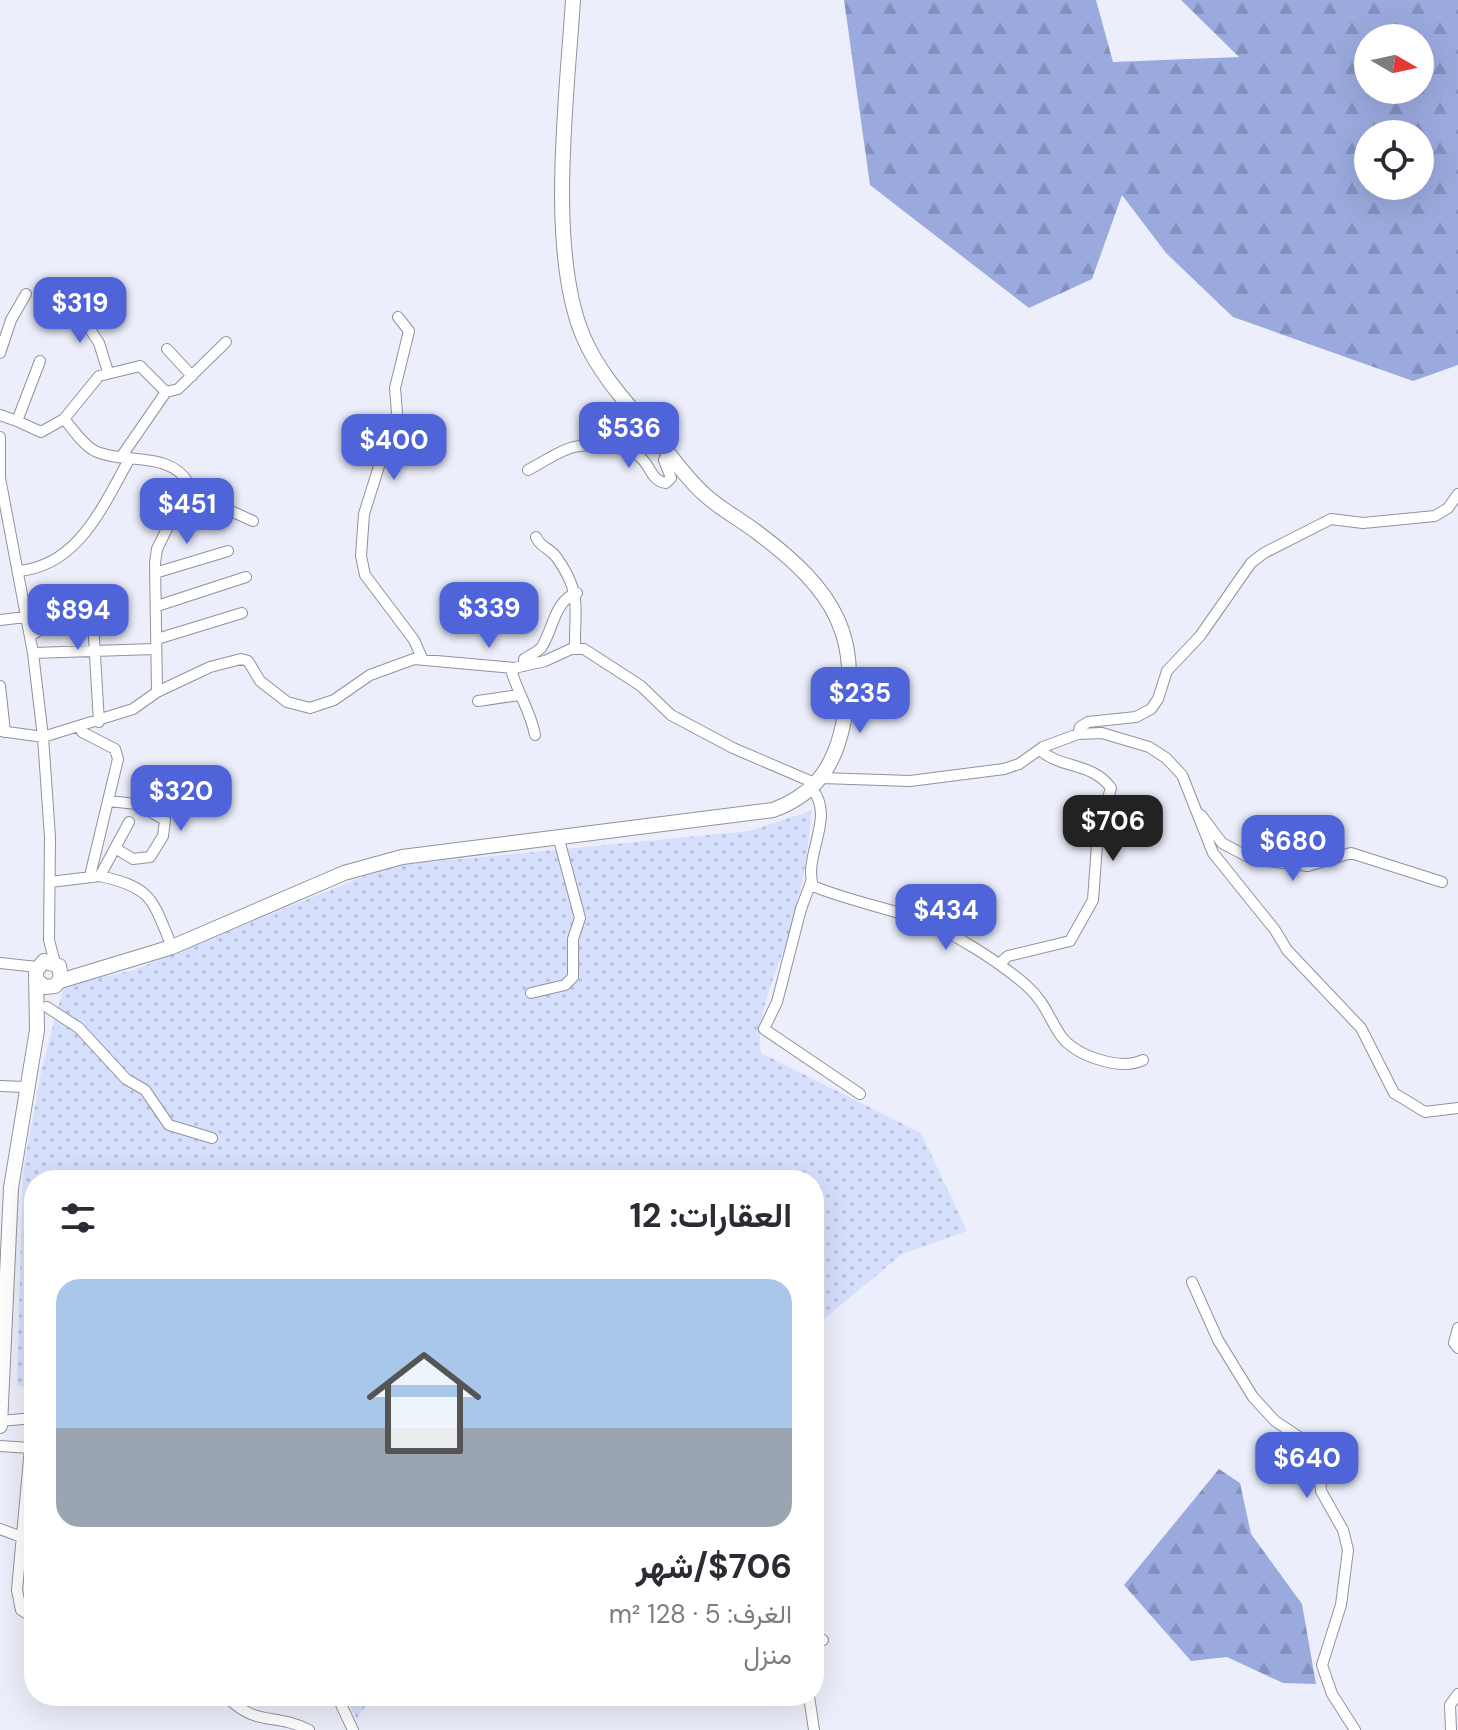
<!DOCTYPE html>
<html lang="ar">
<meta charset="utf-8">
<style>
body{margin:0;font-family:"DM Sans",Vazirmatn,sans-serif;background:#f7f7f7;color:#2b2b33;direction:rtl;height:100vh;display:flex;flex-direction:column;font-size:30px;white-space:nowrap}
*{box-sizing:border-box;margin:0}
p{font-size:26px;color:#7c7c81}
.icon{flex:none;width:44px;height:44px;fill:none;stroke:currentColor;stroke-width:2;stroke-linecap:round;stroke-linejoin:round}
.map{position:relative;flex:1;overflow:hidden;direction:ltr}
.side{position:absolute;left:24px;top:1170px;width:800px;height:536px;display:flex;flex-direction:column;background:#fff;border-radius:32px;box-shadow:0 8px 32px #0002;direction:rtl}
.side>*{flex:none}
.needle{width:52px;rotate:99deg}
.tools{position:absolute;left:1354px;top:24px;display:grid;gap:16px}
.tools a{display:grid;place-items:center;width:80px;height:80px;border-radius:50%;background:#fff;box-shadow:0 8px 32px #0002;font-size:40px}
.price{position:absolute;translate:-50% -68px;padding:0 18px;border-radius:16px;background:#5064da;color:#fff;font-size:26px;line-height:52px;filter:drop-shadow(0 2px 4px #0008)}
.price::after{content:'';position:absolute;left:50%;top:48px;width:24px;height:18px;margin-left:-12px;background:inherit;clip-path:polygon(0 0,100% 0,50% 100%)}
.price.active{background:#222;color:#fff}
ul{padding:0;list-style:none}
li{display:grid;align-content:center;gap:16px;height:424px;padding:0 32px}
li span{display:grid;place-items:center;height:248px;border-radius:24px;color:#555}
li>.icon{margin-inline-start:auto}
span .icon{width:144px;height:144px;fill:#fffc;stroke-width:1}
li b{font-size:34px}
h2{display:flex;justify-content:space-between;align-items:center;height:96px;padding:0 32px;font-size:34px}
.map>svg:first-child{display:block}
.grass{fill:url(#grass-dots)}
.forest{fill:url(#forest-firs);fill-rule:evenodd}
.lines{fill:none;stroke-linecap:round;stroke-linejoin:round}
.street-casing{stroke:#90939d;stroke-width:12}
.secondary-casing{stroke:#90939d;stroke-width:16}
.street{stroke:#fff;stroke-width:10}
.secondary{stroke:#fff;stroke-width:14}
</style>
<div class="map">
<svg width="1458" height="1730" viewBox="0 0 1458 1730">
<defs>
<pattern id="grass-dots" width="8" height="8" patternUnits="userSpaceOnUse" patternTransform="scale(2)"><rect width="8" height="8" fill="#d6dffc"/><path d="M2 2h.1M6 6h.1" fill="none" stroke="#b7bed7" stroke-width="1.8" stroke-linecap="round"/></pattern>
<pattern id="forest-firs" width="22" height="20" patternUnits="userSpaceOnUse" patternTransform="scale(2)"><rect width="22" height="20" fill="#9baade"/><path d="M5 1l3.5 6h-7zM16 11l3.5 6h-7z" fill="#8491be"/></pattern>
</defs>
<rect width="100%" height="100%" fill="#eceffb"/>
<!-- grass -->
<path class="grass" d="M811,811C809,851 802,890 791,928C779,970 755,1009 761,1053L921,1133L967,1231L902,1254L824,1319H814V1180H34V1387L17,1386L23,1170L42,1067L64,986L134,970L389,866L749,831Z
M345,1696H372L357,1719Z"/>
<!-- forest -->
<path class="forest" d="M844,0H1096L1113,62L1239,57L1181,0H1458V365L1413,381L1233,317L1166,253L1122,195L1092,279L1029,308L870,185ZM1368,38H1420V90H1368ZM1368,134H1420V186H1368Z
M1219,1469L1240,1483L1251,1534L1302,1604L1316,1684L1283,1683L1227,1657L1191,1661L1124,1585Z"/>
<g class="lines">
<!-- street casing -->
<g class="street-casing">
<path id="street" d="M77,309L99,343L108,372
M398,317L409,331L395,388L398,426L386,444L364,514L361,556L365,575L414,640L422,658
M167,349L192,376
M0,353L11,320L26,294
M40,361L17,421L41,432L64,419L99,376L140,366L166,392L121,457
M166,392L178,389L226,342
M0,415L17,421
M0,437V478L33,653L43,737L50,837L49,940L55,963
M528,470C563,451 569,441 611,447C621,448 632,450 640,457C651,466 651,481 666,483L671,478L664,460L669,454
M189,484L213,503L253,521
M536,537C541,549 550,547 557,558C583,595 574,608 575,649
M18,571C79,566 103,505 130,458
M155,573L228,551
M157,606L246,577
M0,620L26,617
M30,636L83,604L92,605L99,722
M157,639L242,613
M33,653L154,649
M524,666V659C529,656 537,652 541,648C553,631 554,600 577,593
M515,668L512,673C519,695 531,713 535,735
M0,686L5,732
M157,692L210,667L241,659L248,661L260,681L287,702L310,708L334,700L370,675L414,659L514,668L545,661L571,649H584L641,686L671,715L733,748L817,784
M478,701L519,695
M80,726L82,732L115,749L118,759L90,876
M0,731L43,737L133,709L157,692L155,563L157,549L189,484C170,450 125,465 95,451C83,445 73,429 64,419
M1078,734L1080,727L1088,722L1136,717L1151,709L1158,699L1167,671L1200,636L1251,563L1264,553L1331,519L1363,523L1435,516L1448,508L1458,494
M822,778L910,781L1004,769L1019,764L1043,747L1078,734L1102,733L1149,747L1166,758L1182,775L1213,853L1275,930L1287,950L1361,1028L1394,1093L1425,1112L1458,1108
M812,789C836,817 803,855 813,886C846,900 884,907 918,919C954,933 998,961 1027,986C1044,1001 1049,1018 1061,1036C1076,1056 1120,1071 1143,1060
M108,801L137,804L165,820L163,836L150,857L133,859L115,848
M1201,815L1222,843L1252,859L1308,866L1351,853L1442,882
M100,876C153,888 152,899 172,947
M50,882L100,876L129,822
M811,882L801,909L777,1002L764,1029L860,1094
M0,963L37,967
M999,964L1008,956L1070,941L1093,900L1098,831L1111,788C1092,762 1061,769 1040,750
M531,993L565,985L573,977V939L580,918L558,836
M47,1007L79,1028L126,1079L145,1090L169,1125L212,1138
M0,1086L26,1087
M1192,1282L1218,1340L1253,1397L1275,1421L1311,1445L1318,1454L1321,1491L1343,1530L1348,1550L1341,1605L1322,1665L1332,1694L1355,1730
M1458,1328L1454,1343L1458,1348
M0,1421L34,1418
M0,1446L30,1448L32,1444
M30,1448L17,1590L21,1610L34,1618
M0,1529L24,1538
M814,1639L823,1640
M226,1696C257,1728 274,1712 309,1730
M337,1696L353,1730
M809,1696L814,1730
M1451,1730L1450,1705L1458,1694"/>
</g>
<!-- secondary casing -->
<g class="secondary-casing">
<path id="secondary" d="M60,981L172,947L344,873L402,857L773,810C811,796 831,772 841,733C866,638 833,589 758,533C740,519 720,509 704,494C684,476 670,454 653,434C627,403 599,374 583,336C547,250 567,95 573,0
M0,1426L11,1188L37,1030L36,971L44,961L59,966L61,978L55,986L45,987L38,981"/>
</g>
<!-- street -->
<use href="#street" class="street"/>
<!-- secondary -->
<use href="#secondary" class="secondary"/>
</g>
</svg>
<div class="tools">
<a><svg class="needle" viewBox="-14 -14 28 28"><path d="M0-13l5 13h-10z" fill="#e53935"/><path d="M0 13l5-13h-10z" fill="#7c7c81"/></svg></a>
<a><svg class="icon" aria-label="locate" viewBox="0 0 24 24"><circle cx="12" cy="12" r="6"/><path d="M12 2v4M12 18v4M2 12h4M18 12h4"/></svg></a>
</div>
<b class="price" style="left:80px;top:345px">$319</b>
<b class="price" style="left:629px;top:470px">$536</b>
<b class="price" style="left:394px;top:482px">$400</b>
<b class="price" style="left:187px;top:546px">$451</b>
<b class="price" style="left:489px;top:650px">$339</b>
<b class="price" style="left:78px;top:652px">$894</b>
<b class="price" style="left:860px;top:735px">$235</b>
<b class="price" style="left:181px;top:833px">$320</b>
<b class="price active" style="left:1113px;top:863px">$706</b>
<b class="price" style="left:1293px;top:883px">$680</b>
<b class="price" style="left:946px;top:952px">$434</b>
<b class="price" style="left:1307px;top:1500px">$640</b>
<section class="side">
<h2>العقارات: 12<svg class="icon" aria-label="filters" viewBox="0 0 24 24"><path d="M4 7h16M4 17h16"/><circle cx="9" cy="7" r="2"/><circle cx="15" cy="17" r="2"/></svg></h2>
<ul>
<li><span style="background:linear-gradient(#a9c7e8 60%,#9aa5b1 0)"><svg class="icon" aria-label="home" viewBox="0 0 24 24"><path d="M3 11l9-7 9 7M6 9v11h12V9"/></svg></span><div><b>$706/شهر</b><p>الغرف: 5 · 128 m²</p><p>منزل</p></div></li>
</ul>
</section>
</div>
